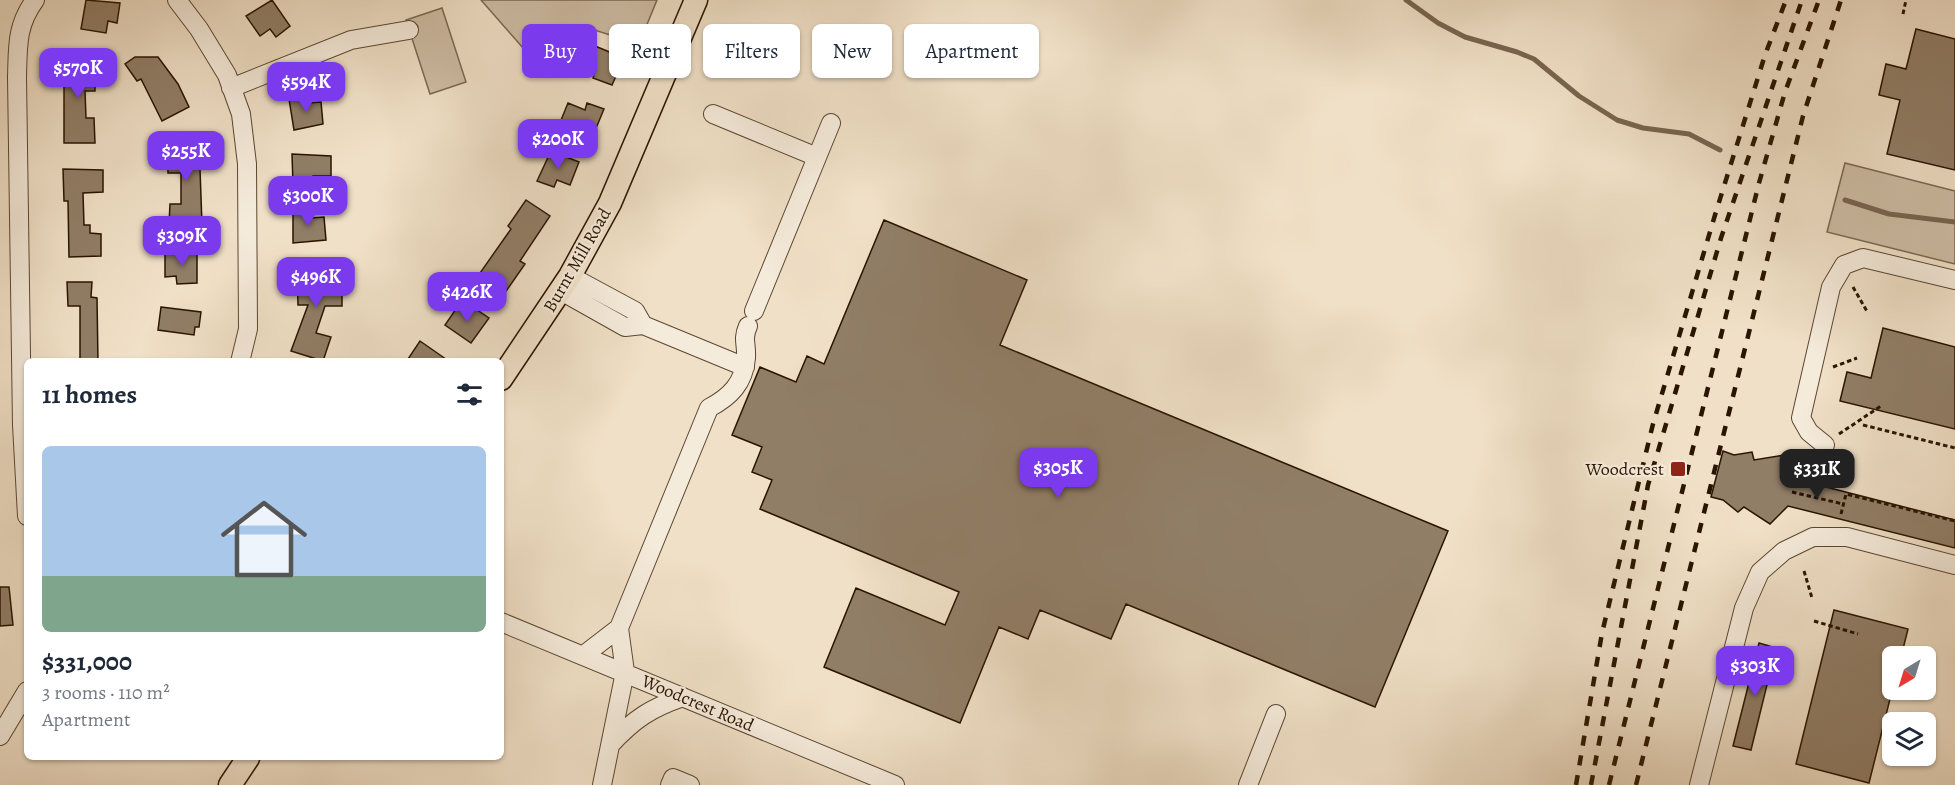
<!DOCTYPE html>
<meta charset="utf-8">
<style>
body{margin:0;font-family:Alegreya,serif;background:#f2f2f3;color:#1f2937;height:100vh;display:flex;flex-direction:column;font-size:22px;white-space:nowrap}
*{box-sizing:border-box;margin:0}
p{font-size:20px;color:#747a83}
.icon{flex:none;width:33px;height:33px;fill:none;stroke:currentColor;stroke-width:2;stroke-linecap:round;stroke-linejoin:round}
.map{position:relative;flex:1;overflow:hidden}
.panel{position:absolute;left:24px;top:358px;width:480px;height:402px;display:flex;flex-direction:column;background:#fff;border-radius:9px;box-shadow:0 2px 4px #0004}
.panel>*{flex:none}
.banner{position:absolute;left:522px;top:24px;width:570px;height:54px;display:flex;gap:12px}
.needle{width:39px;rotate:218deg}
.fabs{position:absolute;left:1882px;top:646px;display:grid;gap:12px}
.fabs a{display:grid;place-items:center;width:54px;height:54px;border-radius:9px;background:#fff;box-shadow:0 2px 4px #0004;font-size:30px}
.price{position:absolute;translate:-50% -51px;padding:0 14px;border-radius:12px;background:#7c3aed;color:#fff;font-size:20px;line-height:39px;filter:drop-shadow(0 2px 3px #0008)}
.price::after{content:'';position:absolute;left:50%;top:36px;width:18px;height:14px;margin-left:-9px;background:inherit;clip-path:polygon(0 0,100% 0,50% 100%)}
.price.current{background:#222;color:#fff}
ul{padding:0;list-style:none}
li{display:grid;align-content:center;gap:12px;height:318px;padding:0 18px}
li+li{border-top:2px solid #e0e1e3}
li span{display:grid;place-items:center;height:186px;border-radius:9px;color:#555}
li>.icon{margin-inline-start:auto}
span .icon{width:108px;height:108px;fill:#fffc;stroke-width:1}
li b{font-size:26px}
h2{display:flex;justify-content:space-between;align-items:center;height:72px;padding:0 18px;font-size:26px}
.pill{padding:0 21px;border-radius:9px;background:#fff;box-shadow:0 2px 4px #0004;font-size:21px;line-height:54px}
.pill.current{background:#7c3aed;color:#fff}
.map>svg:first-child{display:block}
.green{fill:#cebda5;stroke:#7c6852;stroke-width:1.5}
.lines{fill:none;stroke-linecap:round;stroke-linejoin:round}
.stream{stroke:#79654f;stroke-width:5}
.building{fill:#917e67;stroke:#2a1400;stroke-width:1.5}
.minor-casing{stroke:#5c4732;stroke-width:20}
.major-casing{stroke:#2a1400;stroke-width:25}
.path{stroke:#2a1400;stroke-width:3;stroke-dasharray:4.5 3;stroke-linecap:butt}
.minor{stroke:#f5ebdb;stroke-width:18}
.major{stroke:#f0e0c7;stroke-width:22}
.rail{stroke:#2a1400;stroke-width:4.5;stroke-dasharray:10 10;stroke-linecap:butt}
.poi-dot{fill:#8f2418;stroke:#f5ebdb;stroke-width:2}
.labels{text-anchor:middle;stroke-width:4.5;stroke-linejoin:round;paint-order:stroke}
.street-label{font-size:18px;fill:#2a1400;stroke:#f5ebdb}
.poi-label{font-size:18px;fill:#2a1400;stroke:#f5ebdb;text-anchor:end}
</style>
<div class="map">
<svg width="1955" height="785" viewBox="0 0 1955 785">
<rect width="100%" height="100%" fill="#f0e0c7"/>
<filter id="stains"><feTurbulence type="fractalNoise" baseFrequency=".00333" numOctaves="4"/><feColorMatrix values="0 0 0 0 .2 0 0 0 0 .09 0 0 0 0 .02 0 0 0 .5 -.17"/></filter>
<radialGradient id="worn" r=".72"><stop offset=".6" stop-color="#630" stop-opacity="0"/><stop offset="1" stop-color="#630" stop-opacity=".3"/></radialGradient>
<!-- green -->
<path class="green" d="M481,0H657L639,44L585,27L538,65Z
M442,8L466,82L430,94L406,20Z
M1845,163L1955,191V264L1827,232Z"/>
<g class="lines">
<!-- stream -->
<path class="stream" d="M1406,0L1438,23L1465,37L1517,52L1534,59L1579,96L1617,120L1643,128L1689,134L1720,150
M1845,200L1889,214L1955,222"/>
</g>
<!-- building -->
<path class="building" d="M86,0L120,3L117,23L108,21L106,33L81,29Z
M272,0L290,26L276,37L270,29L260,36L246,16Z
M1916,29L1955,39V170L1887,154L1900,100L1879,95L1886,64L1906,69Z
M595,46L624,58L612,85L593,78L595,71L585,67Z
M64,57H95V91H85L86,118H94L95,143H64Z
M135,57H158L178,84L189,107L162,121L141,79L137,81L125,64Z
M307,96L309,103L321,102L323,124L294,130L289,99Z
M568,103L585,110L587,103L604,109L592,138L559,125Z
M199,141L202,225L169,224L170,204H181V173H168L167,142Z
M551,151L579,162L570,185L557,180L554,187L537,181Z
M292,154L331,156V176H313L312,184L293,185Z
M63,169L103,170V192L83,193L84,225H90V233L101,234V256L69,257L68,201H64Z
M526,200L550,216L520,261L525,264L502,297L486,285L490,280L480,273L511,229L508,226Z
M311,209V218L324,217L326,240L293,243V210Z
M884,220L1027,280L1000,345L1448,531L1375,707L1126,604L1111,639L1040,610L1028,639L999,627L960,723L824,667L856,588L945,625L959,592L760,509L772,480L752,472L762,447L732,435L760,367L796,382L807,356L824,364Z
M165,252L197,253V283L177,284L176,276L165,277Z
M297,269L342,270V306H325L316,333L331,337L323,361L291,351L308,305H298Z
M67,282H92L91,297L97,298L98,362H80V306H68Z
M458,306L469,314L474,308L489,318L471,343L445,325Z
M161,307L201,312L199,327H195L194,335L158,330Z
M1883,328L1955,347V429L1840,401L1847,372L1871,378Z
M420,341L450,362H406Z
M1723,451L1734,455L1752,452L1754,460L1785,455L1795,479L1955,520V548L1788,506L1770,524L1744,507L1738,512L1723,500L1711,497Z
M0,587H9L13,625L0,626Z
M1834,610L1908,629L1901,657H1893V687L1869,783L1796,764Z
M1759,643L1776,648L1751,750L1733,746Z"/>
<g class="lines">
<!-- minor casing -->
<g class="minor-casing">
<path id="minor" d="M177,0L199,29L227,75L241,114L247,164L248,329L240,362
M231,88L351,40L409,30
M713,114L817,157
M570,276L635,311L643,325
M561,291L625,327L643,325L745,367
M754,311L831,123
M1825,445L1809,432L1801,418L1831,287L1844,265L1863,258L1955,280
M27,516L22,425L17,77C18,47 16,26 35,0
M501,622L895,785
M584,655L619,628
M0,736L27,691
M611,744C634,719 651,708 683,697
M602,785L625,672L619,628L709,408C730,397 744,383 746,358C747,344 742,340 748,326
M670,785L673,778L690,785
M1248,785L1276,714
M1699,785L1744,608L1760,572L1784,551L1813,537H1847L1955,565"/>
</g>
<!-- major casing -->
<g class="major-casing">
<path id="major" d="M501,379L570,276L610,203L696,0
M230,785L248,758"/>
</g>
<!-- path -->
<path class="path" d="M1903,14L1906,0
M1853,287L1868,313
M1833,367L1857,358
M1863,425L1955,448
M1839,434L1881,406
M1790,468L1811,453
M1792,492L1843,504
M1841,514L1846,494L1955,521
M1804,571L1812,598
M1814,621L1858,634"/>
<!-- minor -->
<use href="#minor" class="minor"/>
<!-- major -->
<use href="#major" class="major"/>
<!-- rail -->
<path class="rail" d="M1576,785L1602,633L1653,424L1715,215L1765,55L1786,0
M1591,785L1648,485L1721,238L1802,0
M1609,785L1759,183L1785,92L1819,0
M1636,785L1803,116L1841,0"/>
</g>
<!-- markers -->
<rect class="poi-dot" x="1670" y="461" width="16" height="16" rx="3"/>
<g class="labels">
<!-- street labels -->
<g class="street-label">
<text transform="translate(577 260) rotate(-60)" y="6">Burnt Mill Road</text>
<text transform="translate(698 703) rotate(23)" y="6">Woodcrest Road</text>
</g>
<!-- poi labels -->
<g class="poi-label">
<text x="1664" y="475">Woodcrest</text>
</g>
</g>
<rect width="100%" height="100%" filter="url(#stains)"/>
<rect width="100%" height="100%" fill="url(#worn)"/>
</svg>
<div class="fabs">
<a><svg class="needle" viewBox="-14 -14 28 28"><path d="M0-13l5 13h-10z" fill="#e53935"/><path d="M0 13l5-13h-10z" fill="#747a83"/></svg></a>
<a><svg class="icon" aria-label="layers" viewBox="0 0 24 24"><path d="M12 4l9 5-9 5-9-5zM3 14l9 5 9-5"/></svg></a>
</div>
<b class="price" style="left:78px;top:99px">$570K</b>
<b class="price" style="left:306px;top:113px">$594K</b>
<b class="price" style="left:558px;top:170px">$200K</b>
<b class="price" style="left:186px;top:182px">$255K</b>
<b class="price" style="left:308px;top:227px">$300K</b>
<b class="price" style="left:182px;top:267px">$309K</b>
<b class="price" style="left:316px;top:308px">$496K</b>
<b class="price" style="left:467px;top:323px">$426K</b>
<b class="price" style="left:1058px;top:499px">$305K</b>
<b class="price current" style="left:1817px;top:500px">$331K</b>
<b class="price" style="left:1755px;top:697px">$303K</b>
<div class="banner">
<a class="pill current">Buy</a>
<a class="pill">Rent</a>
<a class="pill">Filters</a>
<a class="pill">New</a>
<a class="pill">Apartment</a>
</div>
<section class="panel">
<h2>11 homes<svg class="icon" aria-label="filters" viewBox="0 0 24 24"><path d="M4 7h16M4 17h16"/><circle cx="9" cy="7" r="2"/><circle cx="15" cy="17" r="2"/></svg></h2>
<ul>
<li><span style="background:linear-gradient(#a9c7e8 70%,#7fa58c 0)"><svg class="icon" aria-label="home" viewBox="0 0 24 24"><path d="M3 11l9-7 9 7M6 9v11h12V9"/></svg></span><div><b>$331,000</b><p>3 rooms · 110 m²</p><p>Apartment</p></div></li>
</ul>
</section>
</div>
